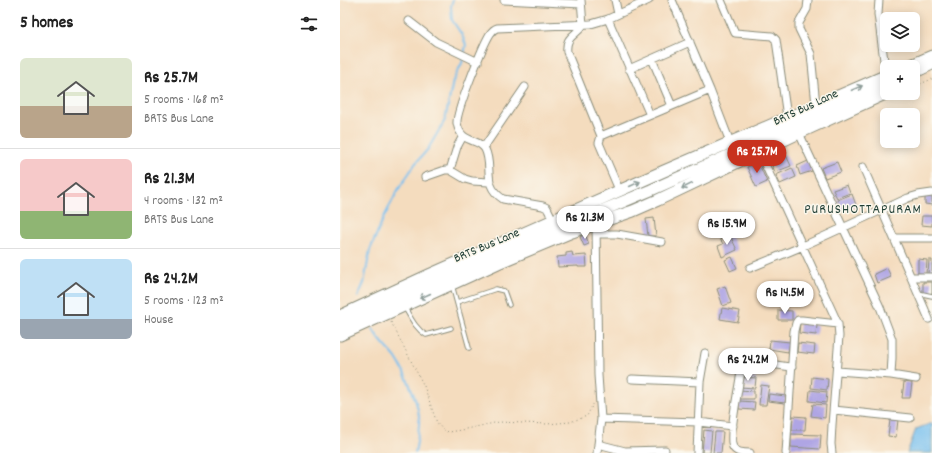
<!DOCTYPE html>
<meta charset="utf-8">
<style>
body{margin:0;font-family:Dekko,sans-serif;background:#f2f2f2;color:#222;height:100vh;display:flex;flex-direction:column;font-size:15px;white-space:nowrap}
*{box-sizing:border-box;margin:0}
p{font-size:13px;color:#767676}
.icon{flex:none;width:22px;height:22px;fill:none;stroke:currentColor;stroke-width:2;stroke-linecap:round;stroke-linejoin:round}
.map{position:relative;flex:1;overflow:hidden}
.sheet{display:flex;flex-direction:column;background:#fff;width:340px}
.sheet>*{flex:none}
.controls{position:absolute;left:540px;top:12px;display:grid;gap:8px}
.controls a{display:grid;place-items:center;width:40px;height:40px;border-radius:6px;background:#fff;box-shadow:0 2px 10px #0003;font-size:20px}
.price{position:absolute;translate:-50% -34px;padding:0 9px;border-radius:14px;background:#fff;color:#222;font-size:13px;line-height:26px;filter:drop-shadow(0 1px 2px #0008)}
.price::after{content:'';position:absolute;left:50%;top:24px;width:12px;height:9px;margin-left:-6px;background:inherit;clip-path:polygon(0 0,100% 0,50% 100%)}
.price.active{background:#c8321e;color:#fff}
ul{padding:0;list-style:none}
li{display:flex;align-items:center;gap:12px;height:100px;padding:0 20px}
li+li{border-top:1px solid #e0e0e0}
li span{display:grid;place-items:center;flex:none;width:112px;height:80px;border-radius:6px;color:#555}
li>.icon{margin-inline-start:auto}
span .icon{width:48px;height:48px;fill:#fffc;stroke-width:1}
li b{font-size:17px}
h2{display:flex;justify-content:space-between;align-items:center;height:48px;padding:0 20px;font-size:17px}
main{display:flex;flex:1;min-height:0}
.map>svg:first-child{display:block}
.water{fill:#76bfef;stroke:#4a7e92}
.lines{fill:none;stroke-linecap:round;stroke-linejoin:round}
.stream{stroke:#76bfef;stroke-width:2}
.building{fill:#afa5e4}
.service-casing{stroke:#8a8c79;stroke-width:5.5}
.minor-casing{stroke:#8a8c79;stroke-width:9}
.primary-casing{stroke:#8a8c79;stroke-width:13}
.path{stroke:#8a8c79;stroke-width:1;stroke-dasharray:1 3;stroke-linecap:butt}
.service{stroke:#fff;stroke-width:3.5}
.minor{stroke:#fff;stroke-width:7}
.primary{stroke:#fff;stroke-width:11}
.oneway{stroke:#8f9e9a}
.labels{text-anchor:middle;stroke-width:3;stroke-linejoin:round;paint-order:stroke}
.street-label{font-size:13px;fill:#1f3d34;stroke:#fbf7ec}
.neighbourhood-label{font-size:14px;letter-spacing:1px;fill:#1f3d34;stroke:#fbf7ec}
</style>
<main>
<section class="sheet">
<h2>5 homes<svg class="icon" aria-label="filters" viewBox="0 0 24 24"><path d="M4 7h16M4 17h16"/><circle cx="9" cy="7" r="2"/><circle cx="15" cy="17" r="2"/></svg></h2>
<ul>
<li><span style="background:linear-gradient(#dfe7d0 60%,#b9a48a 0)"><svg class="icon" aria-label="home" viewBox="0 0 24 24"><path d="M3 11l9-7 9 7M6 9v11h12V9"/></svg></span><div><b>Rs 25.7M</b><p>5 rooms · 168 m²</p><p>BRTS Bus Lane</p></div></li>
<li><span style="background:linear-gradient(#f6c9c9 65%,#8fb573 0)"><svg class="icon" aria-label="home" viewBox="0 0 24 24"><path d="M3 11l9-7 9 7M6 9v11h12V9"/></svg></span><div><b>Rs 21.3M</b><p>4 rooms · 132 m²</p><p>BRTS Bus Lane</p></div></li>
<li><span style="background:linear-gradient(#bfe0f5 75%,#9aa5b1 0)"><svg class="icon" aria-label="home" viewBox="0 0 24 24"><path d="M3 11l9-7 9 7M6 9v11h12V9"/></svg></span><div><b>Rs 24.2M</b><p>5 rooms · 123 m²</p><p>House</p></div></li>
</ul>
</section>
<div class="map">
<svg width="592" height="453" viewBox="0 0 592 453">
<rect width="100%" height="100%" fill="#fbf7ec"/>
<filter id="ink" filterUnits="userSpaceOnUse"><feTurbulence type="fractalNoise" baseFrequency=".025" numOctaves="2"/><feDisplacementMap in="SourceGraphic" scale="8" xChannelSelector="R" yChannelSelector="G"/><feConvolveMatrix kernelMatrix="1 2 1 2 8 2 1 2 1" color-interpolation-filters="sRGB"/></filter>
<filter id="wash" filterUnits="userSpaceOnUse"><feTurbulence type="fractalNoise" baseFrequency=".012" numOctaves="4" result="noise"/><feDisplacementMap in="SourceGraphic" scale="16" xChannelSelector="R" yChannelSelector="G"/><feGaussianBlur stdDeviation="0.9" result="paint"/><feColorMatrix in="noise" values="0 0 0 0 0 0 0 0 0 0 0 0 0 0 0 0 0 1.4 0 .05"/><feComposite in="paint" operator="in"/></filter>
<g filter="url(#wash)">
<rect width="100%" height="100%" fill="#f4dcbe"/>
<!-- water -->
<path class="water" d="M592,423V453H567L576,429Z"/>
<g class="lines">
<!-- stream -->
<path class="stream" d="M18,297L24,283L30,250L43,219L58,190L75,164L88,149L105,120L113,81L122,63L126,45L122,35L112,20L111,6L113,0
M33,329C38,340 48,348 56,358C65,372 77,399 79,416C80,428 77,441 75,453"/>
</g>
<g id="blocks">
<!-- building -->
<path class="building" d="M446,155L451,166L435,172L430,161Z
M468,161L472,171L460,175L457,166Z
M418,162L427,182L416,187L407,167Z
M497,162L501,172L485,178L481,168Z
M452,168L456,177L440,184L436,175Z
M507,185L510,193L497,198L493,190Z
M512,194L516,205L502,211L497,200Z
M585,196H592V205L585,204Z
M582,216H592V226L581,225Z
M314,218L316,236H308L306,219Z
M245,234L249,244L244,246L240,237Z
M390,235L397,250L382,257L378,246L383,244L380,239Z
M232,252L233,256L246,255L247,267H238V266L218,267L217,257L226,256V253Z
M392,257L397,268L390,271L385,260Z
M578,259L587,260L586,274L578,273Z
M589,260H592V274H588Z
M547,268L551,277L537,283L534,274Z
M583,282H592V294H583Z
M385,286L391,303L383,306L377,289Z
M382,308L400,311L398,322L380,319Z
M438,310L452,311V320H438Z
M460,323L477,325L476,335L459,333Z
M430,340L450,342L448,352L429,349Z
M458,343L475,345L474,354L457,352Z
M401,377L416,378L415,388L400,387Z
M472,377L488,379L487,390L471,388Z
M564,382L572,383L570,398H562Z
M421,385L429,386L426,405H419Z
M399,390L414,391V399H398Z
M470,390L487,392L486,403L469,401Z
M429,394L446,396L445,403L428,401Z
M399,401L415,402L414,410L399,409Z
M473,404L486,405L485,418L471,416Z
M453,416L466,417L465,430H452Z
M550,420H558L556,437L548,436Z
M364,430L372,431L370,453H362Z
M375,432H383L381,453H373Z
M451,434L481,435L480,449L451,447Z"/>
</g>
</g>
<g filter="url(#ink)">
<use href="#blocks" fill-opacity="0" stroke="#8a8c79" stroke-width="1"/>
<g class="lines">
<!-- service casing -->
<g class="service-casing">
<path id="service" d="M112,285L129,348
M578,293L592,296
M117,302L156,289L164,291L169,305
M65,308C71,318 76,329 86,335L111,328"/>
</g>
<!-- minor casing -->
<g class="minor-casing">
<path id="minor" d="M164,0L241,4
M241,0L243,25C236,36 225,36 227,52L261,136
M275,0L278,14
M332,0L370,90L390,142
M381,0L395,33L432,36L436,40L447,117
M468,0L467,9L459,23V29L471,54L476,105
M539,0L538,14L546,76
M268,19L310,115
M69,21L96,42L138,62
M312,59L332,106
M289,69L350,42
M459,133L540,307L552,339V358L551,375
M144,147L185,87
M418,149L494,315L498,324L499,336L492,425L491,444L492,453
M523,167L589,319
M110,170L117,147L123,136
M85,177L105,170H110L125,179L132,181L149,182
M280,192L259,143L261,136L370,90
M213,220L207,208L203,206L163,199C141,185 154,167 145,149C138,137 121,145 117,123C116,112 143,45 150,34C152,31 154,29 157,28L251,24L268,19L309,0
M256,223L258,375L261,419L257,453
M256,234H277L322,242
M554,238H592
M410,268L463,246L568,198L578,195L592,193
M571,277H592
M497,371L551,375L576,379
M292,379L360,382L357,453
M360,382L365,353
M494,410L570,418
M261,419L358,422L393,426
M258,444L285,451L325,450
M410,453C404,453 396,453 393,447C388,439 399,385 401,372C407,358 439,366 452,367
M446,453L454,331L456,323L458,320H462L498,324"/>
</g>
<!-- primary casing -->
<g class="primary-casing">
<path id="primary" d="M567,67L592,56
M573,73L592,64
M0,316L89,275L324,171L547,75
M0,326L115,272L311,190L547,85
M0,335L158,263L232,232L293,211L318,200L459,133L547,93"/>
</g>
<!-- path -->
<path class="path" d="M553,66L559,63
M573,87L592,79
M51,322L84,386L97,423L104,431L108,432L121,430L159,422L207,424L230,422L247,416L253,404"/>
<!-- service -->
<use href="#service" class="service"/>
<!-- minor -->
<use href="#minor" class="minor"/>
<!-- primary -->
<use href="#primary" class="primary"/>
</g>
<!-- one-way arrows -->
<defs><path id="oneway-shaft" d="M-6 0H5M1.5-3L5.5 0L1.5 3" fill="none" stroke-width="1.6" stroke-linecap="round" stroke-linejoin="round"/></defs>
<g class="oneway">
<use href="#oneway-shaft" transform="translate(517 88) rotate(-23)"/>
<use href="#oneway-shaft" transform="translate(295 184) rotate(-25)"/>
<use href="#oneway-shaft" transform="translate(347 186) rotate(154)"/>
<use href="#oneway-shaft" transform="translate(85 296) rotate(155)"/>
</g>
</g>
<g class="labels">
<!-- street labels -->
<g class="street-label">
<text transform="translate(465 106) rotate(-25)" y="5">BRTS Bus Lane</text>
<text transform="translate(146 244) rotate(-23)" y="5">BRTS Bus Lane</text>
</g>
<!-- neighbourhood labels -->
<g class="neighbourhood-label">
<text x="523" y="213">PURUSHOTTAPURAM</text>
</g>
</g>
</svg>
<div class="controls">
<a><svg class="icon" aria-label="layers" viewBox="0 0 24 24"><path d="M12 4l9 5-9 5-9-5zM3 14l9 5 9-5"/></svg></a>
<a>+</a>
<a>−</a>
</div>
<b class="price active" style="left:417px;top:174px">Rs 25.7M</b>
<b class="price" style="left:245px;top:240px">Rs 21.3M</b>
<b class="price" style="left:387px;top:246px">Rs 15.9M</b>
<b class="price" style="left:445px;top:315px">Rs 14.5M</b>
<b class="price" style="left:408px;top:382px">Rs 24.2M</b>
</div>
</main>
